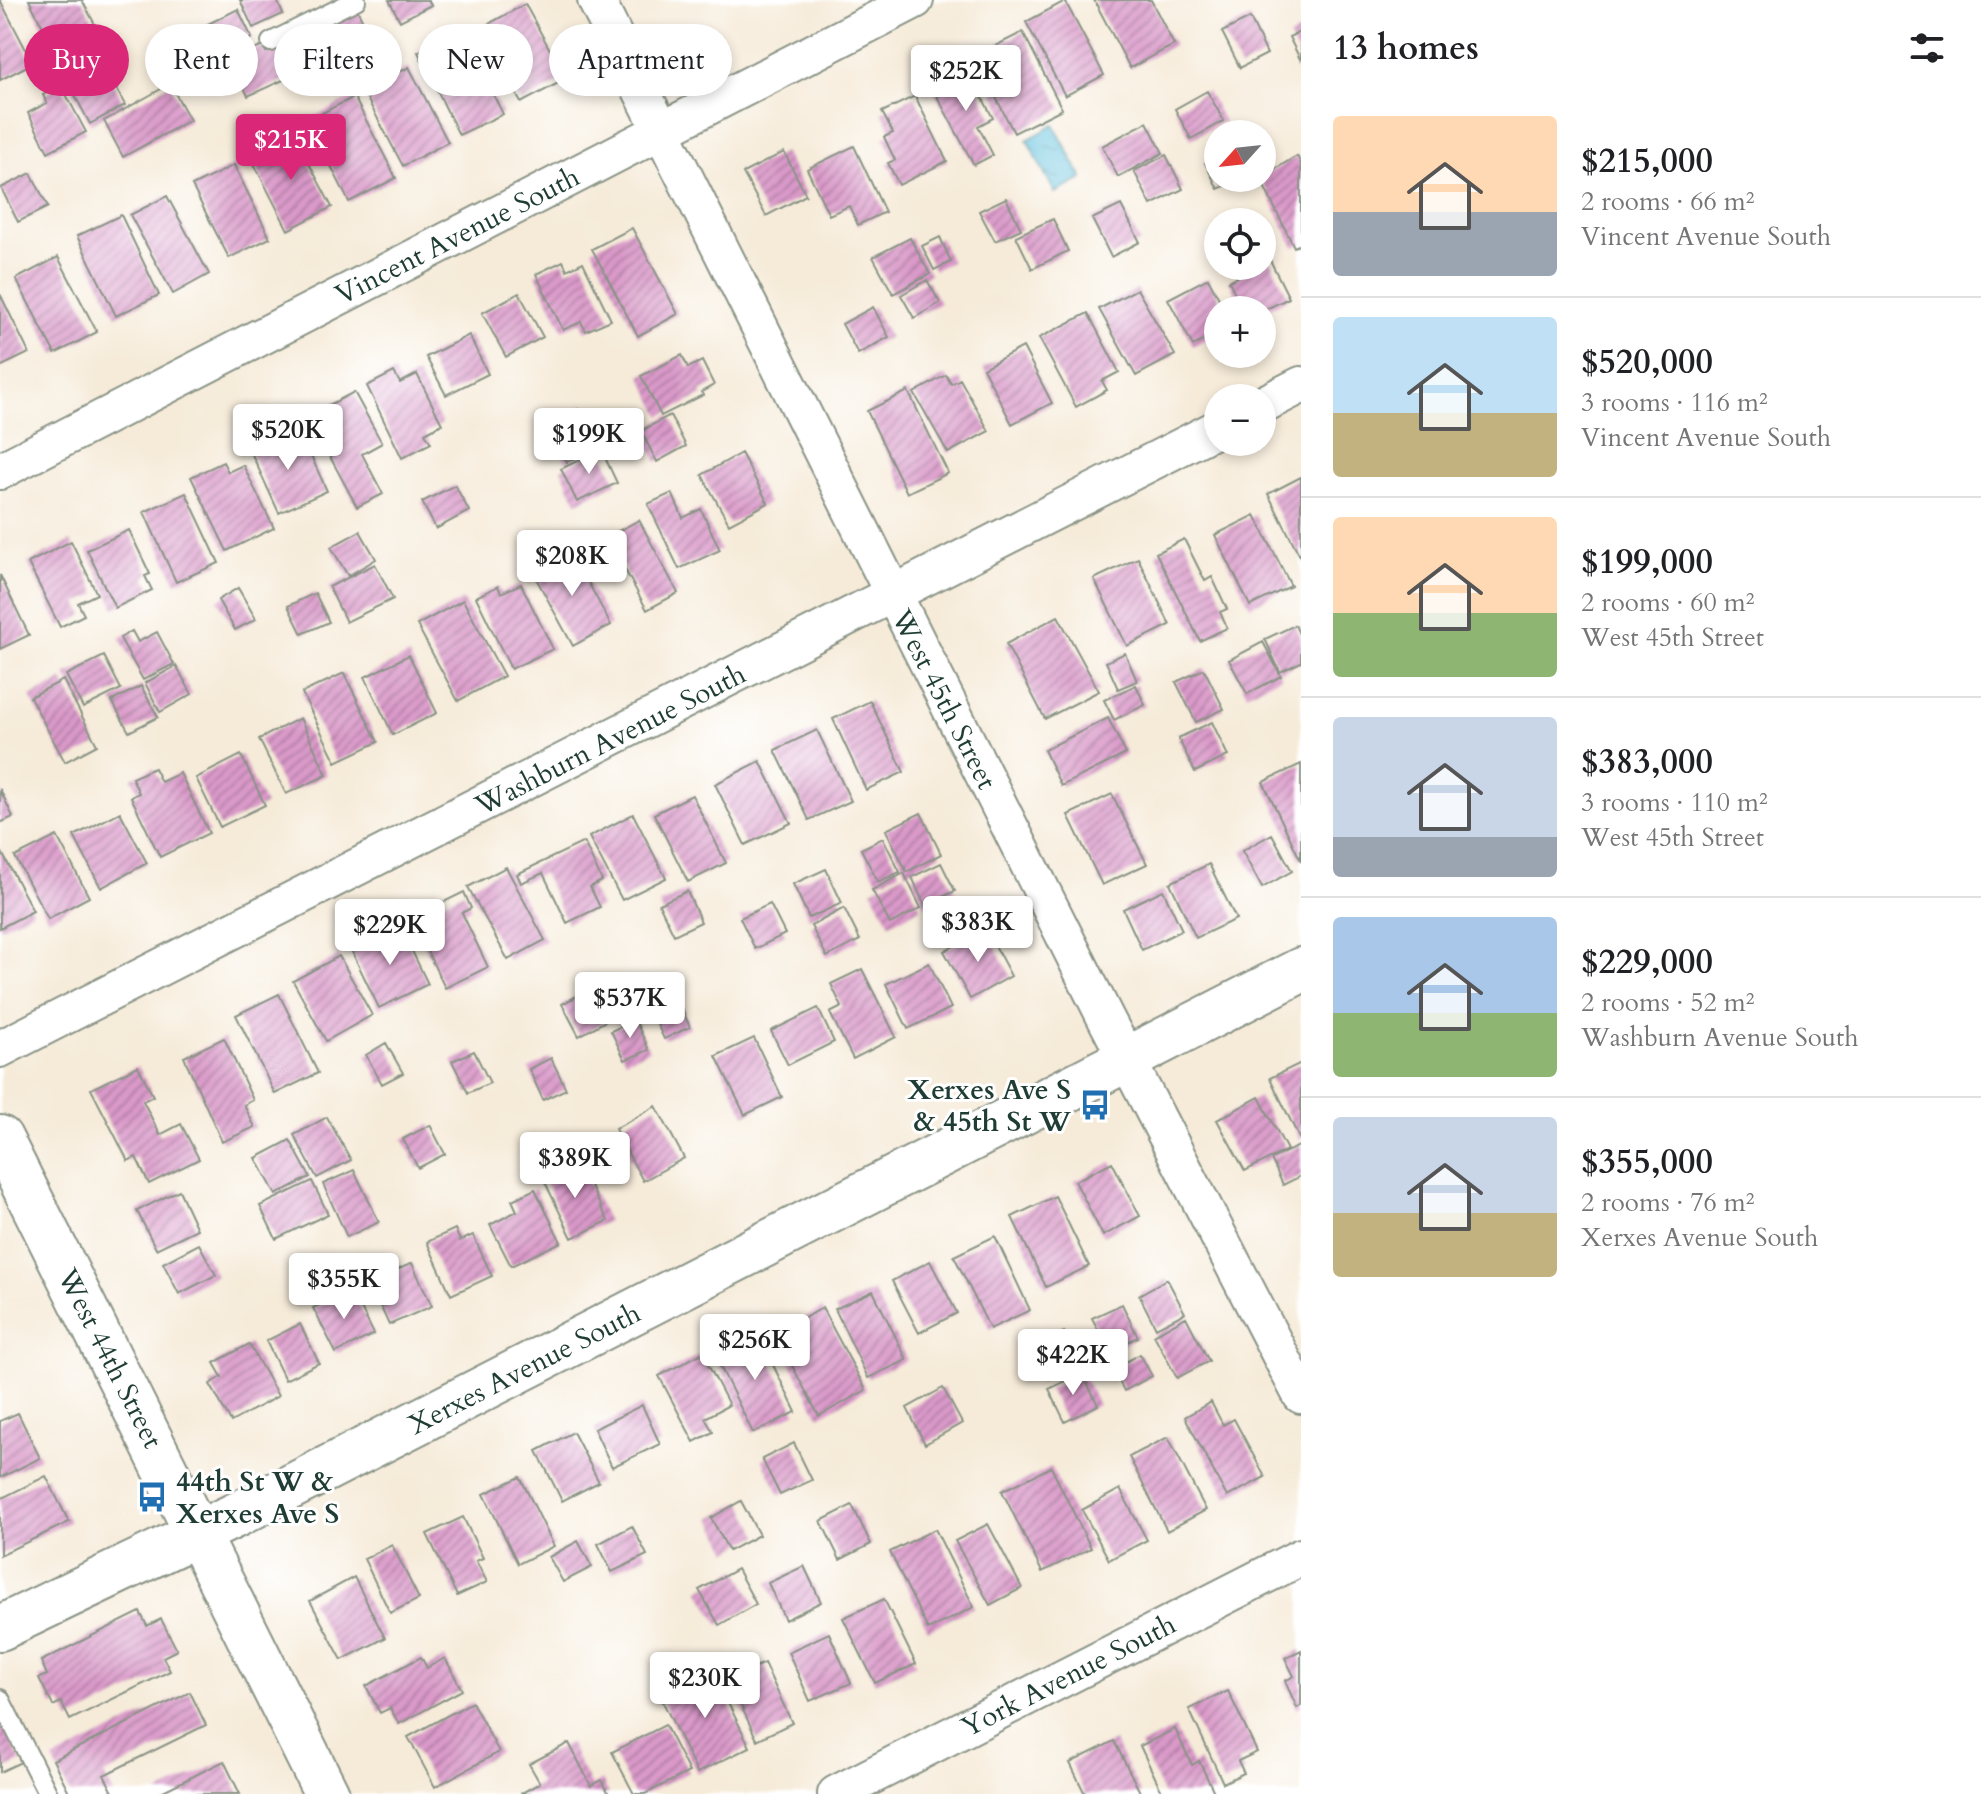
<!DOCTYPE html>
<meta charset="utf-8">
<style>
body{margin:0;font-family:Cardo,serif;background:#f2f2f2;color:#202124;height:100vh;display:flex;flex-direction:column;font-size:30px;white-space:nowrap}
*{box-sizing:border-box;margin:0}
p{font-size:26px;color:#757577}
.icon{flex:none;width:44px;height:44px;fill:none;stroke:currentColor;stroke-width:2;stroke-linecap:round;stroke-linejoin:round}
.map{position:relative;flex:1;overflow:hidden}
.side{display:flex;flex-direction:column;background:#fff;width:680px}
.side>*{flex:none}
.top-card{position:absolute;left:24px;top:24px;width:760px;height:72px;display:flex;gap:16px}
.needle{width:52px;rotate:243deg}
.fabs{position:absolute;left:1204px;top:120px;display:grid;gap:16px}
.fabs a{display:grid;place-items:center;width:72px;height:72px;border-radius:50%;background:#fff;box-shadow:0 4px 12px #0003;font-size:40px}
.price{position:absolute;translate:-50% -68px;padding:0 18px;border-radius:8px;background:#fff;color:#222;font-size:26px;line-height:52px;filter:drop-shadow(0 2px 4px #0008)}
.price::after{content:'';position:absolute;left:50%;top:48px;width:24px;height:18px;margin-left:-12px;background:inherit;clip-path:polygon(0 0,100% 0,50% 100%)}
.price.on{background:#db2777;color:#fff}
ul{padding:0;list-style:none}
li{display:flex;align-items:center;gap:24px;height:200px;padding:0 32px}
li+li{border-top:2px solid #e0e0e0}
li span{display:grid;place-items:center;flex:none;width:224px;height:160px;border-radius:8px;color:#555}
li>.icon{margin-inline-start:auto}
span .icon{width:96px;height:96px;fill:#fffc;stroke-width:1}
li b{font-size:34px}
h2{display:flex;justify-content:space-between;align-items:center;height:96px;padding:0 32px;font-size:34px}
.tag{padding:0 28px;border-radius:36px;background:#fff;box-shadow:0 4px 12px #0003;font-size:28px;line-height:72px}
.tag.on{background:#db2777;color:#fff}
main{display:flex;flex:1;min-height:0}
.map>svg:first-child{display:block}
.water{fill:url(#water-ripples);stroke:#3e7e88;stroke-width:2}
.building{fill:url(#building-hatch)}
.lines{fill:none;stroke-linecap:round;stroke-linejoin:round}
.service-casing{stroke:#8a9486;stroke-width:22}
.minor-casing{stroke:#8a9486;stroke-width:40}
.tertiary-casing{stroke:#8a9486;stroke-width:48}
.service{stroke:#fff;stroke-width:18}
.minor{stroke:#fff;stroke-width:36}
.tertiary{stroke:#fff;stroke-width:44}
.labels{text-anchor:middle;stroke-width:6;stroke-linejoin:round;paint-order:stroke}
.street-label{font-size:28px;fill:#1f3d34;stroke:#fff}
.poi-label{font-size:28px;font-weight:bold;fill:#1f3d34;stroke:#fff;text-anchor:end}
</style>
<main>
<div class="map">
<svg width="1301" height="1794" viewBox="0 0 1301 1794">
<defs>
<pattern id="water-ripples" width="26" height="14" patternUnits="userSpaceOnUse" patternTransform="scale(2)"><rect width="26" height="14" fill="#5ec0dc"/><path d="M2 4q2-2 4 0t4 0M15 11q2-2 4 0t4 0" fill="none" stroke="#4d9db3"/></pattern>
<pattern id="building-hatch" width="6" height="6" patternUnits="userSpaceOnUse" patternTransform="scale(2)"><rect width="6" height="6" fill="#da99c9"/><path d="M-1 1l2-2M0 6l6-6M5 7l2-2" fill="none" stroke="#b07ea4"/></pattern>
</defs>
<rect width="100%" height="100%" fill="#fff"/>
<filter id="ink" filterUnits="userSpaceOnUse"><feTurbulence type="fractalNoise" baseFrequency=".0125" numOctaves="2"/><feDisplacementMap in="SourceGraphic" scale="16" xChannelSelector="R" yChannelSelector="G"/><feConvolveMatrix kernelMatrix="1 2 1 2 8 2 1 2 1" color-interpolation-filters="sRGB"/></filter>
<filter id="wash" filterUnits="userSpaceOnUse"><feTurbulence type="fractalNoise" baseFrequency=".006" numOctaves="4" result="noise"/><feDisplacementMap in="SourceGraphic" scale="32" xChannelSelector="R" yChannelSelector="G"/><feGaussianBlur stdDeviation="1.8" result="paint"/><feColorMatrix in="noise" values="0 0 0 0 0 0 0 0 0 0 0 0 0 0 0 0 0 1.4 0 .05"/><feComposite in="paint" operator="in"/></filter>
<g filter="url(#wash)">
<rect width="100%" height="100%" fill="#f6ebd9"/>
<!-- water -->
<path class="water" d="M1054,125L1083,179L1055,193L1027,140Z"/>
<g id="blocks">
<!-- building -->
<path class="building" d="M0,0L33,63L0,80Z
M29,0H82L99,32L57,54Z
M240,0H277L283,14L253,28Z
M389,0H428L431,5L400,21Z
M1094,0H1151L1174,45L1130,68Z
M1065,1L1104,75L1065,96L1026,22Z
M525,4L566,79L521,103L481,28Z
M238,9L252,38L220,53L206,25Z
M357,9L372,40L343,55L327,24Z
M1250,18L1267,54L1240,68L1222,32Z
M461,31L503,114L459,135L418,52Z
M1301,31V61L1289,37Z
M1023,32L1062,109L1014,133L975,56Z
M298,38L312,67L248,96L231,60L263,46L266,52Z
M409,67L448,142L403,166L363,91Z
M967,68L993,118L978,126L993,155L974,165L932,87Z
M107,71L125,105L90,124L72,90Z
M170,84L190,120L123,157L104,121Z
M61,85L86,132L48,152L28,113L47,103L43,95Z
M1207,91L1224,121L1191,139L1175,109Z
M915,96L947,161L899,185L888,163L895,160L884,137L893,133L882,112Z
M354,97L396,178L349,202L308,120Z
M1147,122L1163,153L1118,177L1102,146Z
M293,133L332,207L288,230L250,156Z
M854,146L885,212L858,225L849,206L829,215L807,169Z
M784,152L806,195L766,216L743,173Z
M1166,155L1183,189L1151,205L1134,171Z
M1297,156L1301,164V244L1294,247L1260,178Z
M1218,157V178H1243L1218,189L1205,163Z
M234,165L270,238L229,258L192,186Z
M31,173L48,207L18,222L1,188Z
M167,196L209,274L173,294L130,215Z
M1006,198L1021,229L995,241L979,211Z
M1121,205L1140,242L1111,257L1092,219Z
M121,215L159,295L116,316L77,236Z
M1053,219L1068,251L1032,269L1016,236Z
M632,228L678,314L638,336L592,249Z
M940,237L951,262L934,270L922,246Z
M910,238L930,274L893,294L873,257Z
M58,257L97,332L55,354L16,279Z
M1270,260L1289,298L1262,311L1243,310L1229,281Z
M563,261L567,270L583,262L611,320L586,331L581,322L563,330L536,274Z
M1208,278L1225,310H1218V333L1193,346L1168,299Z
M927,280L940,303L914,318L901,295Z
M1137,289L1175,355L1136,376L1099,309Z
M519,293L543,337L506,357L482,313Z
M0,294L29,353L0,367Z
M873,307L889,337L858,354L842,324Z
M1088,313L1119,372L1102,381L1107,390L1076,407L1039,338Z
M469,335L488,374L446,395L426,357Z
M1023,347L1052,403L1012,424L983,368Z
M682,355L688,368L702,361L714,385L701,392L703,395L661,416L641,376Z
M394,372L400,383L417,374L442,424L425,433L431,443L402,458L367,386Z
M946,375L951,384L960,379L989,431L948,453L914,393Z
M908,391L948,473L907,493L867,411Z
M354,392L382,443L362,454L383,494L357,507L308,416Z
M578,409L598,445L567,462L547,425Z
M670,415L686,446L657,462L641,431Z
M277,435L281,445L302,436L327,491L279,513L249,448Z
M601,449L617,483L577,502L561,469Z
M741,453L768,503L729,524L702,475Z
M223,462L228,472L243,465L274,528L227,551L191,477Z
M1301,477V558L1268,494Z
M455,485L469,511L436,529L422,502Z
M186,493L219,563L176,582L144,512Z
M672,493L683,518L701,509L720,550L679,569L648,504Z
M1255,515L1291,586L1250,606L1215,535Z
M639,520L678,593L647,610L607,537Z
M129,530L150,574L145,576L152,590L115,608L87,550Z
M360,531L376,559L348,576L331,547Z
M1184,539L1205,581L1212,577L1227,609L1220,612L1227,628L1200,641L1156,553Z
M71,541L97,594L78,603L84,615L60,627L28,563Z
M571,550L611,625L573,646L532,571Z
M1138,558L1170,625L1127,646L1094,579Z
M375,564L393,599L346,622L329,587Z
M0,575L29,635L0,649Z
M521,584L553,649L511,669L476,597L498,586L501,593Z
M238,588L256,619L235,630L218,600Z
M315,593L329,622L302,634L288,606Z
M463,600L504,676L458,701L417,625Z
M1058,616L1099,691L1045,719L1006,644Z
M1295,625L1301,638V662L1280,672L1265,639Z
M132,631L138,642L157,632L174,664L143,680L120,638Z
M1263,642L1281,676L1247,694L1229,660Z
M1125,653L1137,681L1118,689L1106,662Z
M409,655L437,713L393,735L365,677Z
M104,656L121,689L83,708L66,675Z
M176,666L192,694L160,712L145,683Z
M1204,669L1224,709L1196,722L1176,682Z
M344,673L378,742L336,762L302,693Z
M63,680L97,745L65,762L30,697Z
M1136,685L1145,705L1114,720L1104,700Z
M141,686L158,717L129,732L112,701Z
M870,701L904,772L866,790L833,719Z
M300,718L327,775L286,794L259,739Z
M1108,718L1126,754L1061,786L1044,750Z
M1212,722L1228,756L1195,772L1178,738Z
M817,730L851,801L809,820L775,750Z
M241,755L265,805L220,827L196,778Z
M760,761L791,823L745,845L715,784Z
M1301,764V861L1263,782Z
M154,768L161,782L180,773L209,833L160,857L131,797L139,793L132,778Z
M0,789L13,817L0,823Z
M1112,794L1147,864L1102,885L1068,815Z
M692,795L726,863L688,882L654,814Z
M120,812L147,863L101,888L74,836Z
M921,813L941,854L907,872L886,830Z
M633,814L666,878L622,900L589,837Z
M1272,834L1292,871L1262,888L1242,851Z
M57,836L89,897L48,919L15,857Z
M883,838L900,872L878,882L861,849Z
M584,842L602,881L590,887L600,907L567,923L543,873L521,883L517,874Z
M0,849L33,911L0,928Z
M941,863L955,891L925,906L912,877Z
M1209,864L1236,919L1196,938L1170,883Z
M506,867L545,940L508,960L468,887Z
M826,869L842,903L809,918L793,884Z
M904,873L921,908L890,924L872,890Z
M1163,890L1182,930L1142,950L1123,909Z
M687,891L701,922L674,935L659,904Z
M464,892L471,908L462,913L488,967L445,988L411,918Z
M770,904L785,934L755,949L740,918Z
M844,908L860,940L827,957L811,926Z
M400,926L428,984L379,1008L351,950Z
M986,929L1011,976L970,999L944,951Z
M339,956L372,1015L326,1041L293,981Z
M929,963L951,1008L908,1029L886,984Z
M862,969L896,1037L853,1059L830,1013L842,1007L831,984Z
M590,989L607,1020L579,1036L562,1004Z
M279,994L318,1073L275,1094L236,1015Z
M676,996L690,1027L664,1039L650,1009Z
M818,1008L834,1042L788,1065L771,1031Z
M635,1020L649,1050L625,1060L611,1031Z
M224,1038L253,1100L244,1105L255,1127L222,1142L184,1057Z
M754,1038L782,1097L745,1115L716,1056Z
M386,1043L403,1073L382,1084L366,1055Z
M474,1051L490,1083L468,1093L452,1061Z
M551,1058L566,1089L543,1100L529,1069Z
M1301,1063V1142L1270,1078Z
M138,1066L153,1096L143,1101L160,1135L181,1124L199,1159L149,1184L136,1157L128,1161L91,1089Z
M1259,1097L1287,1150L1245,1171L1217,1120Z
M656,1106L684,1158L643,1181L615,1129Z
M327,1117L351,1160L317,1178L294,1135Z
M430,1125L445,1154L418,1168L403,1139Z
M290,1140L310,1177L276,1195L256,1158Z
M1301,1145V1176L1283,1185L1271,1159Z
M578,1161L608,1221L572,1238L543,1178Z
M1112,1162L1140,1216L1103,1236L1075,1181Z
M354,1170L379,1222L347,1237L323,1184Z
M312,1181L328,1214L276,1239L260,1206Z
M535,1189L561,1242L511,1266L490,1225L517,1211L512,1200Z
M179,1190L197,1229L156,1249L137,1211Z
M1055,1196L1089,1266L1046,1287L1012,1217Z
M455,1229L460,1241L473,1235L492,1276L451,1295L427,1242Z
M995,1236L1030,1310L990,1329L954,1256Z
M199,1244L216,1275L179,1294L163,1263Z
M930,1261L957,1313L919,1333L892,1281Z
M387,1263L391,1273L412,1263L432,1306L389,1325L365,1273Z
M1167,1279L1185,1313L1156,1328L1139,1295Z
M351,1289L374,1334L336,1353L313,1308Z
M873,1291L907,1360L868,1378L835,1309Z
M1122,1304L1138,1337L1109,1351L1092,1318Z
M822,1308L866,1390L819,1416L775,1334Z
M1186,1317L1209,1361L1177,1378L1154,1335Z
M300,1324L319,1363L285,1380L266,1341Z
M756,1330L796,1412L753,1433L713,1352Z
M1064,1332L1079,1366L1049,1379L1034,1346Z
M249,1344L278,1396L231,1422L210,1384L222,1377L214,1363Z
M702,1353L729,1405L705,1418L713,1432L694,1442L659,1376Z
M1140,1354L1152,1376L1124,1391L1113,1369Z
M1082,1373L1098,1405L1065,1422L1049,1389Z
M943,1388L962,1423L925,1444L907,1408Z
M1211,1402L1223,1425L1234,1419L1265,1477L1227,1497L1185,1417Z
M642,1405L660,1444L612,1467L594,1429Z
M18,1413L40,1458L0,1478V1421Z
M573,1432L599,1482L562,1501L537,1451Z
M1168,1437L1206,1510L1167,1531L1129,1457Z
M794,1443L812,1480L780,1495L762,1459Z
M1051,1467L1091,1548L1042,1572L1002,1491Z
M46,1476L69,1522L0,1555V1499Z
M520,1477L554,1546L518,1564L484,1494Z
M1120,1489L1147,1540L1109,1560L1082,1510Z
M741,1501L759,1535L729,1551L711,1518Z
M852,1505L871,1544L840,1560L821,1521Z
M463,1517L483,1558L476,1561L487,1582L457,1596L427,1534Z
M988,1524L1022,1588L990,1605L955,1541Z
M632,1526L647,1555L612,1572L598,1544Z
M935,1529L974,1607L928,1630L890,1552Z
M578,1541L592,1567L563,1582L549,1557Z
M392,1545L419,1599L390,1613L364,1559Z
M804,1566L821,1602L785,1620L768,1583Z
M737,1569L756,1604L719,1625L699,1590Z
M354,1577L385,1638L342,1660L310,1601Z
M884,1599L916,1664L875,1683L843,1618Z
M140,1612L147,1626L161,1619L177,1650L163,1657L170,1671L70,1720L61,1702L53,1706L39,1678L47,1675L41,1661Z
M829,1633L851,1683L810,1701L788,1652Z
M1301,1650V1706L1297,1708L1285,1681L1294,1676L1285,1658Z
M421,1657L427,1668L445,1658L462,1690L399,1724L390,1708L380,1713L366,1686Z
M708,1663L750,1747L697,1773L663,1702L683,1693L676,1679Z
M764,1663L792,1723L757,1740L729,1680Z
M1228,1691L1257,1752L1238,1761L1244,1773L1223,1783L1189,1709Z
M190,1692L206,1725L104,1775L114,1794H70L53,1760Z
M472,1702L499,1752L435,1787L408,1737Z
M0,1718L21,1762L0,1772Z
M665,1725L689,1772L645,1794H634L612,1752Z
M1175,1729L1192,1765L1199,1761L1215,1794H1163L1140,1746Z
M1114,1741L1141,1794H1085L1070,1763Z
M569,1743L591,1786L602,1780L609,1794H520L540,1783L529,1764Z
M224,1761L240,1794H157Z"/>
</g>
</g>
<g filter="url(#ink)">
<use href="#blocks" fill-opacity="0" stroke="#8a9486" stroke-width="2"/>
<g class="lines">
<!-- service casing -->
<g class="service-casing">
<path id="service" d="M271,42L356,0
M0,1699L48,1794"/>
</g>
<!-- minor casing -->
<g class="minor-casing">
<path id="minor" d="M596,0L1105,1017L1301,1395
M1262,405L1301,385
M0,471L915,0
M0,1049L1218,428
M836,1794L1301,1557"/>
</g>
<!-- tertiary casing -->
<g class="tertiary-casing">
<path id="tertiary" d="M0,1138L327,1794
M0,1628L238,1514L1301,970"/>
</g>
<!-- service -->
<use href="#service" class="service"/>
<!-- minor -->
<use href="#minor" class="minor"/>
<!-- tertiary -->
<use href="#tertiary" class="tertiary"/>
</g>
</g>
<!-- icons -->
<defs>
<g id="bus-bare" transform="scale(2.4)"><path d="M-5-6H5V4H4V6H2V4H-2V6H-4V4H-5ZM-3.5-4V0h7V-4ZM-3.5 1.2v1.5H-2V1.2ZM2 1.2v1.5H3.5V1.2Z" fill="#1f6fb2" stroke="#fff" stroke-width="2.5" paint-order="stroke"/></g>
</defs>
<g fill-rule="evenodd">
<use href="#bus-bare" x="1095" y="1105"/>
<use href="#bus-bare" x="152" y="1497"/>
</g>
<g class="labels">
<!-- street labels -->
<g class="street-label">
<text transform="translate(457 235) rotate(-27)" y="10">Vincent Avenue South</text>
<text transform="translate(945 699) rotate(63)" y="10">West 45th Street</text>
<text transform="translate(610 739) rotate(-27)" y="10">Washburn Avenue South</text>
<text transform="translate(111 1358) rotate(63)" y="10">West 44th Street</text>
<text transform="translate(524 1368) rotate(-27)" y="10">Xerxes Avenue South</text>
<text transform="translate(1068 1675) rotate(-27)" y="10">York Avenue South</text>
</g>
<!-- poi labels -->
<g class="poi-label">
<text x="1071" y="1099">Xerxes Ave S<tspan x="1071" dy="32">&amp; 45th St W</tspan></text>
<text x="176" y="1491" text-anchor="start">44th St W &amp;<tspan x="176" dy="32">Xerxes Ave S</tspan></text>
</g>
</g>
</svg>
<div class="fabs">
<a><svg class="needle" viewBox="-14 -14 28 28"><path d="M0-13l5 13h-10z" fill="#e53935"/><path d="M0 13l5-13h-10z" fill="#757577"/></svg></a>
<a><svg class="icon" aria-label="locate" viewBox="0 0 24 24"><circle cx="12" cy="12" r="6"/><path d="M12 2v4M12 18v4M2 12h4M18 12h4"/></svg></a>
<a>+</a>
<a>−</a>
</div>
<b class="price" style="left:966px;top:113px">$252K</b>
<b class="price on" style="left:291px;top:182px">$215K</b>
<b class="price" style="left:288px;top:472px">$520K</b>
<b class="price" style="left:589px;top:476px">$199K</b>
<b class="price" style="left:572px;top:598px">$208K</b>
<b class="price" style="left:978px;top:964px">$383K</b>
<b class="price" style="left:390px;top:967px">$229K</b>
<b class="price" style="left:630px;top:1040px">$537K</b>
<b class="price" style="left:575px;top:1200px">$389K</b>
<b class="price" style="left:344px;top:1321px">$355K</b>
<b class="price" style="left:755px;top:1382px">$256K</b>
<b class="price" style="left:1073px;top:1397px">$422K</b>
<b class="price" style="left:705px;top:1720px">$230K</b>
<div class="top-card">
<a class="tag on">Buy</a>
<a class="tag">Rent</a>
<a class="tag">Filters</a>
<a class="tag">New</a>
<a class="tag">Apartment</a>
</div>
</div>
<section class="side">
<h2>13 homes<svg class="icon" aria-label="filters" viewBox="0 0 24 24"><path d="M4 7h16M4 17h16"/><circle cx="9" cy="7" r="2"/><circle cx="15" cy="17" r="2"/></svg></h2>
<ul>
<li><span style="background:linear-gradient(#ffd9b3 60%,#9aa5b1 0)"><svg class="icon" aria-label="home" viewBox="0 0 24 24"><path d="M3 11l9-7 9 7M6 9v11h12V9"/></svg></span><div><b>$215,000</b><p>2 rooms · 66 m²</p><p>Vincent Avenue South</p></div></li>
<li><span style="background:linear-gradient(#bfe0f5 60%,#c2b280 0)"><svg class="icon" aria-label="home" viewBox="0 0 24 24"><path d="M3 11l9-7 9 7M6 9v11h12V9"/></svg></span><div><b>$520,000</b><p>3 rooms · 116 m²</p><p>Vincent Avenue South</p></div></li>
<li><span style="background:linear-gradient(#ffd9b3 60%,#8fb573 0)"><svg class="icon" aria-label="home" viewBox="0 0 24 24"><path d="M3 11l9-7 9 7M6 9v11h12V9"/></svg></span><div><b>$199,000</b><p>2 rooms · 60 m²</p><p>West 45th Street</p></div></li>
<li><span style="background:linear-gradient(#c9d6e8 75%,#9aa5b1 0)"><svg class="icon" aria-label="home" viewBox="0 0 24 24"><path d="M3 11l9-7 9 7M6 9v11h12V9"/></svg></span><div><b>$383,000</b><p>3 rooms · 110 m²</p><p>West 45th Street</p></div></li>
<li><span style="background:linear-gradient(#a9c7e8 60%,#8fb573 0)"><svg class="icon" aria-label="home" viewBox="0 0 24 24"><path d="M3 11l9-7 9 7M6 9v11h12V9"/></svg></span><div><b>$229,000</b><p>2 rooms · 52 m²</p><p>Washburn Avenue South</p></div></li>
<li><span style="background:linear-gradient(#c9d6e8 60%,#c2b280 0)"><svg class="icon" aria-label="home" viewBox="0 0 24 24"><path d="M3 11l9-7 9 7M6 9v11h12V9"/></svg></span><div><b>$355,000</b><p>2 rooms · 76 m²</p><p>Xerxes Avenue South</p></div></li>
</ul>
</section>
</main>
